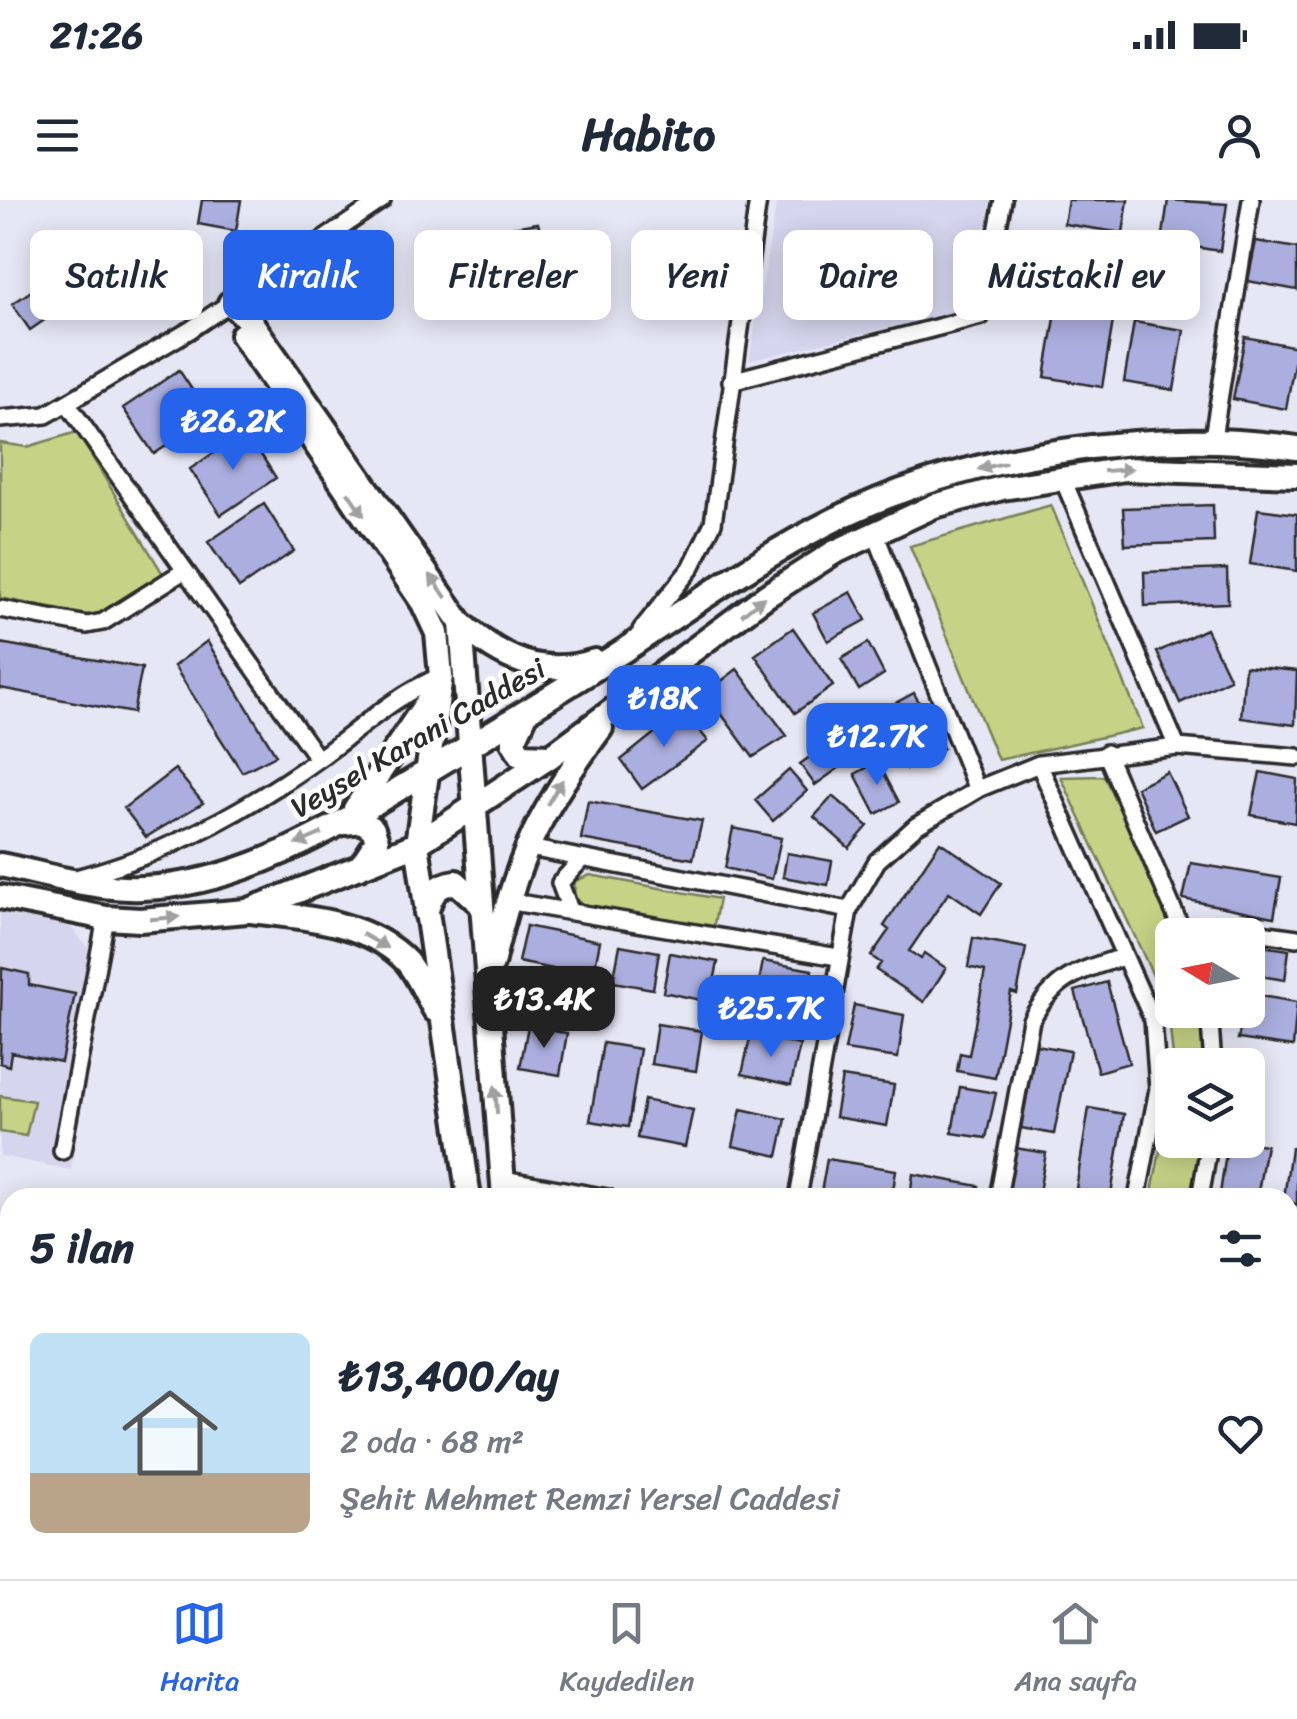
<!DOCTYPE html>
<html lang="tr">
<meta charset="utf-8">
<style>
body{margin:0;font-family:Sriracha,sans-serif;background:#f6f6f7;color:#1f2937;height:100vh;display:flex;flex-direction:column;font-size:38px;white-space:nowrap}
*{box-sizing:border-box;margin:0}
p{font-size:32px;color:#747a83}
.icon{flex:none;width:55px;height:55px;fill:none;stroke:currentColor;stroke-width:2;stroke-linecap:round;stroke-linejoin:round}
.map{position:relative;flex:1;overflow:hidden}
.panel{position:absolute;left:0px;top:988px;width:1298px;height:392px;display:flex;flex-direction:column;background:#fff;border-radius:30px 30px 0 0;box-shadow:0 5px 25px #0003}
.panel>*{flex:none}
.hud{position:absolute;left:30px;top:30px;width:1238px;height:90px;display:flex;gap:20px}
.needle{width:65px;rotate:280deg}
.buttons{position:absolute;left:1155px;top:718px;display:grid;gap:20px}
.buttons a{display:grid;place-items:center;width:110px;height:110px;border-radius:15px;background:#fff;box-shadow:0 5px 25px #0003;font-size:50px}
.price{position:absolute;translate:-50% -85px;padding:0 22px;border-radius:20px;background:#2563eb;color:#fff;font-size:32px;line-height:65px;filter:drop-shadow(0 2px 5px #0008)}
.price::after{content:'';position:absolute;left:50%;top:60px;width:30px;height:22px;margin-left:-15px;background:inherit;clip-path:polygon(0 0,100% 0,50% 100%)}
.price.active{background:#222;color:#fff}
ul{padding:0;list-style:none}
li{display:flex;align-items:center;gap:30px;height:250px;padding:0 30px}
li+li{border-top:2px solid #e0e1e3}
li span{display:grid;place-items:center;flex:none;width:280px;height:200px;border-radius:15px;color:#555}
li>.icon{margin-inline-start:auto}
span .icon{width:120px;height:120px;fill:#fffc;stroke-width:1}
li b{font-size:42px}
h2{display:flex;justify-content:space-between;align-items:center;height:120px;padding:0 30px;font-size:42px}
.pill{padding:0 35px;border-radius:15px;background:#fff;box-shadow:0 5px 25px #0003;font-size:35px;line-height:90px}
.pill.active{background:#2563eb;color:#fff}
.status{display:flex;justify-content:space-between;align-items:center;height:70px;padding:0 50px;background:#fff;direction:ltr}
.status svg{height:28px;fill:currentColor}
header{display:flex;justify-content:space-between;align-items:center;height:130px;padding:0 30px;background:#fff;font-size:45px;font-weight:800}
.dock{display:flex;justify-content:space-around;align-items:center;height:140px;border-top:2px solid #e0e1e3;background:#fff;font-size:28px;color:#747a83}
.dock a{display:grid;justify-items:center;gap:5px}
.dock .active{color:#2563eb}
.map>svg:first-child{display:block}
.built{fill:#d5d6ee}
.green{fill:#c6d386;stroke:#787f58;stroke-width:2.5}
.building{fill:#acaedf;stroke:#2b2b2b;stroke-width:2.5}
.lines{fill:none;stroke-linecap:round;stroke-linejoin:round}
.street-casing{stroke:#2b2b2b;stroke-width:22}
.secondary-casing{stroke:#2b2b2b;stroke-width:30}
.street{stroke:#fff;stroke-width:15}
.secondary{stroke:#fff;stroke-width:22}
.oneway{fill:#a0a0a0}
.labels{text-anchor:middle;stroke-width:9;stroke-linejoin:round;paint-order:stroke}
.street-label{font-size:30px;fill:#2b2b2b;stroke:#fff}
</style>
<div class="status"><b>21:26</b><svg viewBox="0 0 49 12"><path d="M0 12V9h3v3zM5 12V6h3v6zM10 12V3h3v9zM15 12V0h3v12zM26 1h20v11H26zM47 4h2v5h-2z"/></svg></div>
<header><svg class="icon" aria-label="menu" viewBox="0 0 24 24"><path d="M4 6h16M4 12h16M4 18h16"/></svg>Habito<svg class="icon" aria-label="person" viewBox="0 0 24 24"><circle cx="12" cy="8" r="4"/><path d="M4 21q1-7 8-7t8 7"/></svg></header>
<div class="map">
<svg width="1297" height="1379" viewBox="0 0 1297 1379">
<rect width="100%" height="100%" fill="#e6e7f5"/>
<filter id="ink" filterUnits="userSpaceOnUse"><feTurbulence type="fractalNoise" baseFrequency=".01" numOctaves="2"/><feDisplacementMap in="SourceGraphic" scale="20" xChannelSelector="R" yChannelSelector="G"/><feConvolveMatrix kernelMatrix="1 2 1 2 8 2 1 2 1" color-interpolation-filters="sRGB"/></filter>
<g filter="url(#ink)">
<!-- built -->
<path class="built" d="M777,0H991L970,108L749,161Z
M0,711L67,722L104,767L71,970L0,956Z"/>
<!-- green -->
<path class="green" d="M77,232L163,374L98,417L0,398V243L27,247Z
M1051,305L1143,528L998,560L910,346Z
M1104,576L1178,735H1172V810H1201L1204,865H1172V940H1202L1190,997H1151L1170,900L1173,857L1168,808L1061,577Z
M590,675L719,699L713,729L582,704L574,698L575,681Z
M0,896L34,901L26,936L0,932Z"/>
<!-- building -->
<path class="building" d="M202,0H241L236,31L198,24Z
M1068,0H1128L1123,33L1064,24Z
M1168,0L1227,4L1220,51L1162,42Z
M538,23L547,58L495,66L487,31Z
M1062,41L1121,50L1113,97L1055,88Z
M1256,41L1297,48V90L1248,81Z
M79,59L97,84L30,130L12,104Z
M1056,112L1113,121L1102,187L1045,177Z
M1134,122L1184,130L1174,190L1124,182Z
M1245,137L1297,147L1286,209L1233,199Z
M179,170L210,217L154,254L123,208Z
M246,231L276,278L221,315L190,269Z
M264,304L294,351L239,388L208,342Z
M1213,305L1214,342L1125,345L1123,308Z
M1258,309L1297,314V371L1250,364Z
M1227,369L1228,403L1145,406L1144,372Z
M851,392L866,420L828,441L813,413Z
M793,428L833,486L795,513L755,455Z
M1206,429L1230,479L1180,503L1157,452Z
M207,441L276,555L242,572L174,466Z
M0,443L142,468L133,513L0,488Z
M868,443L884,474L859,490L841,459Z
M1245,466L1297,471L1295,525L1241,518Z
M737,469L787,536L753,557L706,493Z
M914,493L943,548L906,569L877,513Z
M683,510L708,541L642,589L621,560Z
M838,536L853,558L815,585L800,564Z
M878,562L899,602L876,614L855,574Z
M175,569L203,603L146,637L124,608Z
M789,570L807,591L773,621L755,600Z
M1167,572L1188,616L1156,631L1136,587Z
M1260,572L1297,579L1295,623L1251,615Z
M833,596L868,626L849,648L814,617Z
M588,601L702,621L693,659L581,639Z
M733,628L781,638L772,679L725,668Z
M940,642L1001,683L981,714L949,692L909,751L921,759L924,753L946,768L924,802L876,770L881,763L871,756L889,730L884,726Z
M787,653L832,661L828,685L783,677Z
M1191,663L1281,678L1274,717L1183,699Z
M526,726L600,741L593,777L518,762Z
M973,738L1026,748L1017,794L1011,792L995,878L957,871L960,853L969,855L985,771L968,767Z
M1248,744L1289,750L1285,780L1248,774Z
M620,745L659,752L653,789L613,782Z
M670,753L718,762L710,802L663,792Z
M763,761L812,770L805,809L756,799Z
M2,768L29,774V785L75,794L61,862L11,852L9,866L0,863Z
M1107,782L1129,863L1098,872L1075,791Z
M526,787L566,795L559,832L519,824Z
M1248,794L1297,802L1293,847L1238,839Z
M854,805L904,815L898,858L845,850Z
M657,824L702,831L696,871L651,864Z
M528,826L567,833L560,875L520,868Z
M751,834L800,845L791,885L742,874Z
M603,843L640,849L628,927L590,921Z
M1036,845L1070,851L1054,934L1021,928Z
M842,877L894,885L887,926L835,917Z
M960,887L996,893L986,938L952,933Z
M644,900L693,910L685,947L637,938Z
M1089,908L1124,914L1111,995L1076,989Z
M741,909L786,919L778,956L733,946Z
M1228,940L1266,945L1257,998L1220,994Z
M1015,948L1046,953L1038,998H1007Z
M1291,948L1297,949V1005L1284,998Z
M827,959L896,970L892,998H820Z
M913,974L979,986L977,998H910Z
M1288,1041L1297,1042V1082L1288,1080Z
M1288,1359L1297,1361V1379H1284Z
M490,1370H530L529,1379H488Z
M656,1370H699L697,1379H654Z
M751,1370H802L814,1372L813,1379H749Z
M873,1370H907L905,1379H871Z
M1221,1370H1263L1262,1379L1219,1378Z"/>
<g class="lines">
<!-- street casing -->
<g class="street-casing">
<path id="street" d="M731,181L981,116L1003,0
M67,203L318,559
M0,219L46,215L190,130L382,0
M1212,244L1251,0
M1062,277L1177,547
M875,333L977,590
M0,409L87,425L103,422L184,371
M641,430L691,368L713,323L758,0
M1106,553L1184,735
M1039,564L1153,820L1158,889L1137,998
M524,647L849,710
M76,678C164,656 247,610 321,557C361,528 395,495 441,476
M507,701L838,757
M570,710L560,683L581,660
M1185,735L1219,727L1297,738
M1209,810L1213,865
M62,951L106,718
M503,979L608,998
M798,998L849,710L877,661L916,626L980,588L1039,564L1177,547L1297,557
M998,998L1031,820C1055,777 1078,771 1123,757
M1200,998L1210,940
M1288,1104L1297,1105
M1288,1331L1297,1326
M732,1379L734,1370
M935,1379L936,1370
M1070,1379L1071,1370
M1132,1379L1134,1370"/>
</g>
<!-- secondary casing -->
<g class="secondary-casing">
<path id="secondary" d="M230,103L251,122L461,423L504,998
M242,135L423,403L437,433L441,476L417,644L469,998
M461,423C501,459 541,478 595,461
M526,514L513,542L521,555L551,556
M355,609L432,495
M344,623L362,621L373,629L377,641L360,667
M0,665C45,674 95,690 142,688C243,685 336,627 420,576C489,534 558,493 626,449C693,405 760,357 832,321C964,254 1150,227 1297,248
M0,697L106,718L140,720L247,711L417,644L551,556L766,396L833,353L934,306L1002,288L1125,269L1297,275
M251,711C302,717 369,721 407,762C418,775 426,795 435,810
M426,713C432,694 435,685 456,682L479,703
M492,764C516,660 537,614 601,528
M432,1379L433,1370
M462,1379L464,1370"/>
</g>
<!-- street -->
<use href="#street" class="street"/>
<!-- secondary -->
<use href="#secondary" class="secondary"/>
</g>
<!-- one-way arrows -->
<defs><path id="oneway-solid" d="M-6-.8H1V-3.2L6.5 0L1 3.2V.8H-6Z" transform="scale(2.5)"/></defs>
<g class="oneway">
<use href="#oneway-solid" transform="translate(992 266) rotate(167)"/>
<use href="#oneway-solid" transform="translate(1118 270) rotate(-5)"/>
<use href="#oneway-solid" transform="translate(356 304) rotate(56)"/>
<use href="#oneway-solid" transform="translate(438 386) rotate(-125)"/>
<use href="#oneway-solid" transform="translate(753 406) rotate(-38)"/>
<use href="#oneway-solid" transform="translate(555 592) rotate(-58)"/>
<use href="#oneway-solid" transform="translate(309 639) rotate(156)"/>
<use href="#oneway-solid" transform="translate(165 718) rotate(-5)"/>
<use href="#oneway-solid" transform="translate(375 741) rotate(29)"/>
<use href="#oneway-solid" transform="translate(496 900) rotate(-95)"/>
</g>
</g>
<g class="labels">
<!-- street labels -->
<g class="street-label">
<text transform="translate(418 538) rotate(-30)" y="10">Veysel Karani Caddesi</text>
</g>
</g>
</svg>
<div class="buttons">
<a><svg class="needle" viewBox="-14 -14 28 28"><path d="M0-13l5 13h-10z" fill="#e53935"/><path d="M0 13l5-13h-10z" fill="#747a83"/></svg></a>
<a><svg class="icon" aria-label="layers" viewBox="0 0 24 24"><path d="M12 4l9 5-9 5-9-5zM3 14l9 5 9-5"/></svg></a>
</div>
<b class="price" style="left:233px;top:273px">₺26.2K</b>
<b class="price" style="left:664px;top:550px">₺18K</b>
<b class="price" style="left:877px;top:588px">₺12.7K</b>
<b class="price active" style="left:544px;top:851px">₺13.4K</b>
<b class="price" style="left:771px;top:860px">₺25.7K</b>
<div class="hud">
<a class="pill">Satılık</a>
<a class="pill active">Kiralık</a>
<a class="pill">Filtreler</a>
<a class="pill">Yeni</a>
<a class="pill">Daire</a>
<a class="pill">Müstakil ev</a>
</div>
<section class="panel">
<h2>5 ilan<svg class="icon" aria-label="filters" viewBox="0 0 24 24"><path d="M4 7h16M4 17h16"/><circle cx="9" cy="7" r="2"/><circle cx="15" cy="17" r="2"/></svg></h2>
<ul>
<li><span style="background:linear-gradient(#bfe0f5 70%,#b9a48a 0)"><svg class="icon" aria-label="home" viewBox="0 0 24 24"><path d="M3 11l9-7 9 7M6 9v11h12V9"/></svg></span><div><b>₺13,400/ay</b><p>2 oda · 68 m²</p><p>Şehit Mehmet Remzi Yersel Caddesi</p></div><svg class="icon" aria-label="heart" viewBox="0 0 24 24"><path d="M12 20l-8-8c-3-5 5-10 8-4 3-6 11-1 8 4z"/></svg></li>
</ul>
</section>
</div>
<nav class="dock">
<a class="active"><svg class="icon" aria-label="map" viewBox="0 0 24 24"><path d="M3 6l6-2 6 2 6-2v14l-6 2-6-2-6 2zM9 4v14M15 6v14"/></svg>Harita</a>
<a><svg class="icon" aria-label="saved" viewBox="0 0 24 24"><path d="M7 4h10v16l-5-4-5 4z"/></svg>Kaydedilen</a>
<a><svg class="icon" aria-label="home" viewBox="0 0 24 24"><path d="M3 11l9-7 9 7M6 9v11h12V9"/></svg>Ana sayfa</a>
</nav>
